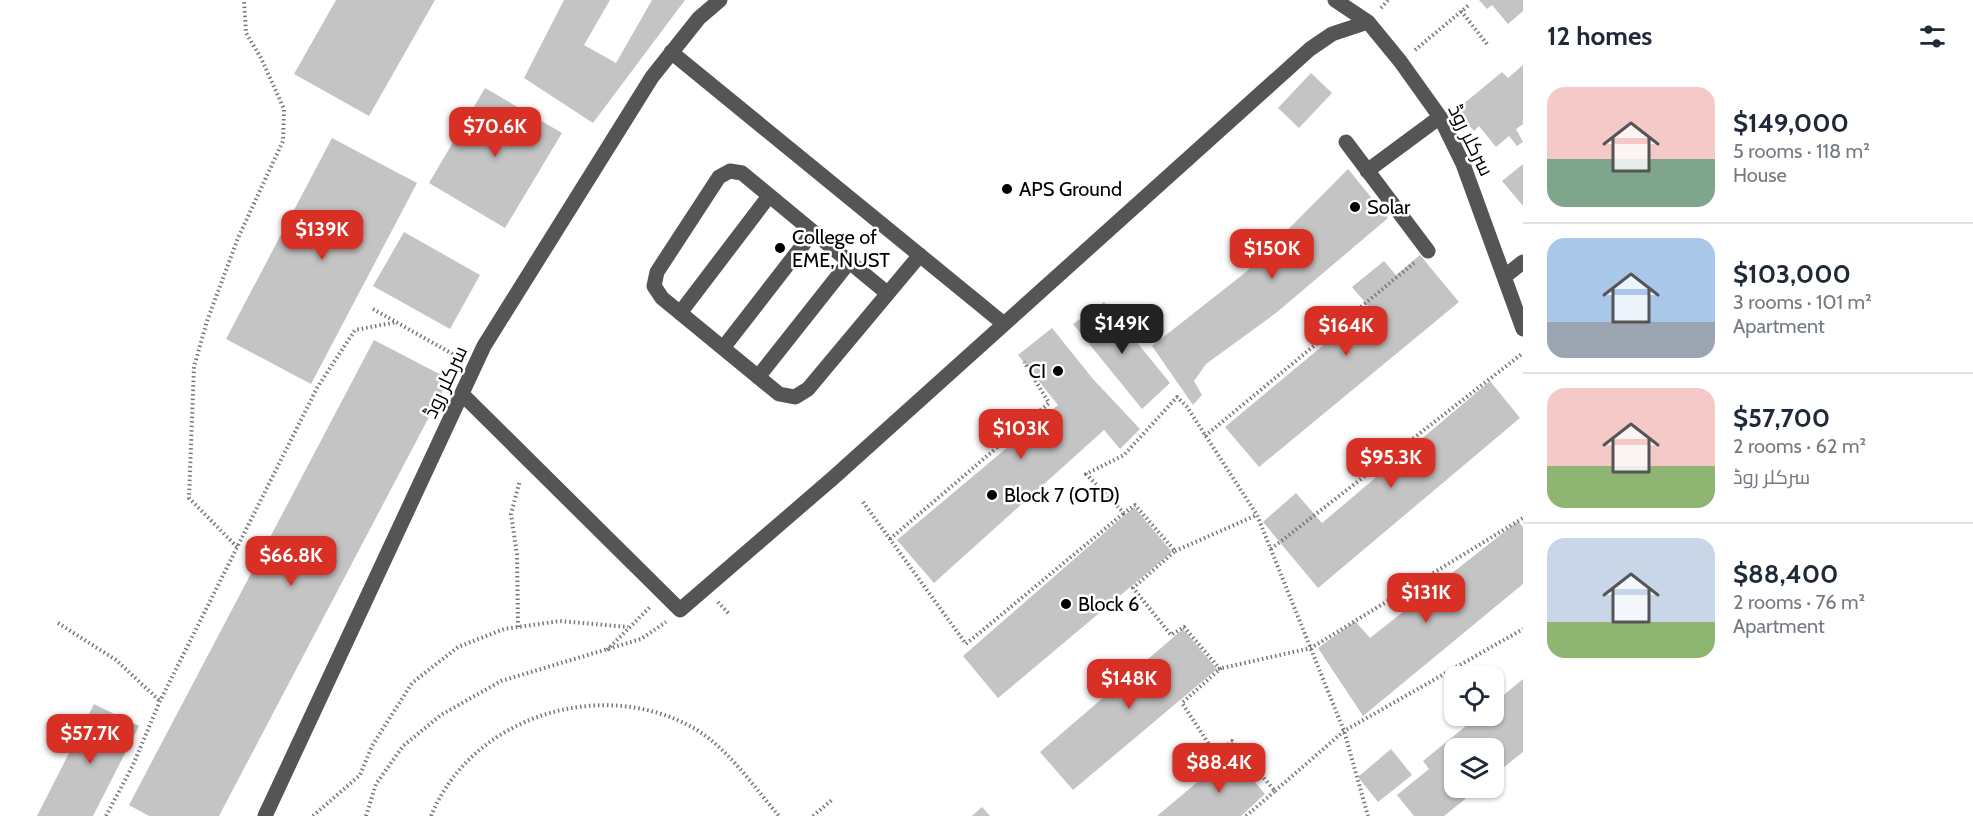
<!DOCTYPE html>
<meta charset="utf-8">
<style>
body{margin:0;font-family:Cabin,Cairo,sans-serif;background:#f2f2f3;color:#1f2937;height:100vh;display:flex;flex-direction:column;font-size:22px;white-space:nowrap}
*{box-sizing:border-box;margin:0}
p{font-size:20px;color:#747a83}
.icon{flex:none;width:33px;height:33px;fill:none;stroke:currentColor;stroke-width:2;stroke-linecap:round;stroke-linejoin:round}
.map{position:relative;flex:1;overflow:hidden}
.details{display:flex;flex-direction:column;background:#fff;width:450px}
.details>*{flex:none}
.tools{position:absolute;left:1444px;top:666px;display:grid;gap:12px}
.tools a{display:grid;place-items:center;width:60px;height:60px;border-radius:12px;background:#fff;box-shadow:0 2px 4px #0004;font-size:30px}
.price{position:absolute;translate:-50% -51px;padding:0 14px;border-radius:12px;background:#d93025;color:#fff;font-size:20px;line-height:39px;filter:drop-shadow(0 2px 3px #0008)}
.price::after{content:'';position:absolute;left:50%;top:36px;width:18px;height:14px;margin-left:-9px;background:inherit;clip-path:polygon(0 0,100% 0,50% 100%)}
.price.on{background:#222;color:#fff}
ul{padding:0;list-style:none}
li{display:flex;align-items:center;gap:18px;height:150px;padding:0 24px}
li+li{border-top:2px solid #e0e1e3}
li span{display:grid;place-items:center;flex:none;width:168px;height:120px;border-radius:18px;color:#555}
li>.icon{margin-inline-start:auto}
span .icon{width:72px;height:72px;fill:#fffc;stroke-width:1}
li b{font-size:26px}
h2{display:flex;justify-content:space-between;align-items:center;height:72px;padding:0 24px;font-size:26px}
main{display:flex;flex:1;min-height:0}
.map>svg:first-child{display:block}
.building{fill:#c4c4c4}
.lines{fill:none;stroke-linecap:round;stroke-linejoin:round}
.path{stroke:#777;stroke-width:4;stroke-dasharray:1.5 3;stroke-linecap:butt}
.minor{stroke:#555;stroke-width:15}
.poi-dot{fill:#000;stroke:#fff;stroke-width:2}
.labels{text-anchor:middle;stroke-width:5;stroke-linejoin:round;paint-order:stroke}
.street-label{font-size:20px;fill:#000;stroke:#fff}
.poi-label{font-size:20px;fill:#000;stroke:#fff;text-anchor:start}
</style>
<main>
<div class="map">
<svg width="1523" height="816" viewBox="0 0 1523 816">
<rect width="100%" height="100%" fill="#fff"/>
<!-- building -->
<path class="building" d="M336,0H435L369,116L294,74Z
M564,0H610L584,45L616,63L652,0H685L593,123L524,78Z
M1479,0H1523V11L1508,24L1492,5L1487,9Z
M1523,65V124L1516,129L1523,142L1517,146L1509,136L1496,147L1479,126L1474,131L1456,110L1502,72L1508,78Z
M1311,73L1332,93L1299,128L1278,108Z
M485,88L562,133L505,228L429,183Z
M332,138L417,183L311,384L226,339Z
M1523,164V206L1502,181Z
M1348,169L1388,218L1276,313L1206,364L1194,381L1202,395L1193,405L1152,346L1246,272Z
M404,232L480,275L450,329L373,286Z
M1420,255L1459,302L1259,467L1225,427L1369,307L1352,287L1384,261L1396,275Z
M1104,302L1170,383L1142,409L1073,324Z
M1052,328L1093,379L1140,429L1120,449L1104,430L934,583L897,540L1058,405L1018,355Z
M374,340L449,379L219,816H149L129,805Z
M1490,381L1520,418L1318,588L1263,522L1296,493L1322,523Z
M1134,507L1172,552L998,698L963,656Z
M1518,521L1523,527V584L1363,716L1318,648L1355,621L1370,638Z
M1183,629L1217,669L1073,790L1040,752Z
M1523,679V752L1494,775V748H1455V788H1479L1444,816H1414L1397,795L1429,769L1423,761L1478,716H1494V703Z
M94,704L139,726L93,816H37Z
M1391,749L1412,775L1378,802L1358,777Z
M1231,754L1265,794L1241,816H1157Z
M982,807L990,816H972Z"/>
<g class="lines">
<!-- path -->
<path class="path" d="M1381,8L1388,0
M1461,11L1487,44
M1415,50L1469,5
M373,309L458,357
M1205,436L1414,263
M863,502L966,644L1124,513
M890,539L1049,403L1024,362
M237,547L189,498L194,367L207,321L238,238L283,141L284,109L261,58L246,33L244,0
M1271,549L1523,353
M1175,551L1257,515
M718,602L729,614
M58,623L116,660L160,701
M518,627L517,555L511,514L520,480
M607,650L651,606
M1218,669L1311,648L1523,518
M1275,791L1344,731L1523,629
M106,816L133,765L160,701L317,388L355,330L397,322
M313,816L360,775L372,746L412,683L458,647L504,629L560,621L628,627
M366,816L376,784L403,746L441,715L501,681L641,639L666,622
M431,816C472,715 605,675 697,730C730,751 754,787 779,816
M813,816L833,799
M1246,816L1275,791L1232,741L1216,755L1182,703L1220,669L1184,627L1171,635L1133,588L1175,551L1135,505L1124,513L1086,474L1124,455L1177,397L1187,407L1257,515L1344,731L1368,816"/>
<!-- minor -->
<path class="minor" d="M1335,0L1368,22L1400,61L1440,117L1463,164L1523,329
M671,52L1004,324
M1346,142L1428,251
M1367,171L1440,117
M1504,277L1523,262
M887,293L742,173L730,171L719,177L657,272L654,286L662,298L779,394L795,397L808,389L920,255
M680,313L769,196
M723,348L813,232
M758,377L849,262
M462,394L680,610L833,478L1310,49L1332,34L1368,22
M265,816L484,346L652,77L699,18L720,0"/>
</g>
<!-- markers -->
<g class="poi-dot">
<circle cx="1007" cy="189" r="6"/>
<circle cx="1355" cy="207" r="6"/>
<circle cx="780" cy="248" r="6"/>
<circle cx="1058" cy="371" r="6"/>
<circle cx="992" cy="495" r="6"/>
<circle cx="1066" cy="604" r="6"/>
</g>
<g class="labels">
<!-- street labels -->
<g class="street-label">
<text transform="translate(1471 140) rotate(64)" y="7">سرکلر روڈ</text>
<text transform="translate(445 382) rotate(-65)" y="7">سرکلر روڈ</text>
</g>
<!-- poi labels -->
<g class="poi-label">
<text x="1019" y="196">APS Ground</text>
<text x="1367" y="214">Solar</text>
<text x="792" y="244">College of<tspan x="792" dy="23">EME, NUST</tspan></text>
<text x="1046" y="378" text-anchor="end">CI</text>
<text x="1004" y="502">Block 7 (OTD)</text>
<text x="1078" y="611">Block 6</text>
</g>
</g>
</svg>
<div class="tools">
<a><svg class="icon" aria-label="locate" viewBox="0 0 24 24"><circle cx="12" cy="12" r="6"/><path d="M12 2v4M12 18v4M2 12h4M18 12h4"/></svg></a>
<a><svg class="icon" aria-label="layers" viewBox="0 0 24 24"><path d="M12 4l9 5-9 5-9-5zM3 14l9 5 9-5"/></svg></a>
</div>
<b class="price" style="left:495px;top:158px">$70.6K</b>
<b class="price" style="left:322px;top:261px">$139K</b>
<b class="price" style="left:1272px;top:280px">$150K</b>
<b class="price on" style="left:1122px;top:355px">$149K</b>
<b class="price" style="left:1346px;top:357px">$164K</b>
<b class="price" style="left:1021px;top:460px">$103K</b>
<b class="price" style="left:1391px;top:489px">$95.3K</b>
<b class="price" style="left:291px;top:587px">$66.8K</b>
<b class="price" style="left:1426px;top:624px">$131K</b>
<b class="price" style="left:1129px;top:710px">$148K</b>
<b class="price" style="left:90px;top:765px">$57.7K</b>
<b class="price" style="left:1219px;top:794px">$88.4K</b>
</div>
<section class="details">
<h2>12 homes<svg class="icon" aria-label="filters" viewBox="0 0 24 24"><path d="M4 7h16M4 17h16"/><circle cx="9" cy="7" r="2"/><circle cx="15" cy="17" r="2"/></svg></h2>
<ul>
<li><span style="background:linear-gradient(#f6c9c9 60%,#7fa58c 0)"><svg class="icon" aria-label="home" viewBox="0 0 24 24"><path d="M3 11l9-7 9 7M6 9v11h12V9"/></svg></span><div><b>$149,000</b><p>5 rooms · 118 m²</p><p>House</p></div></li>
<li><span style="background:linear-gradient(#a9c7e8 70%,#9aa5b1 0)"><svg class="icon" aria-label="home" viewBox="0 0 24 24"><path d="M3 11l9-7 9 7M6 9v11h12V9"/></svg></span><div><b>$103,000</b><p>3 rooms · 101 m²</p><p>Apartment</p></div></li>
<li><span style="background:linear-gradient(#f6c9c9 65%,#8fb573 0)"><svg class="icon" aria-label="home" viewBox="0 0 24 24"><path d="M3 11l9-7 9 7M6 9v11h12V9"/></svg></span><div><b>$57,700</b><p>2 rooms · 62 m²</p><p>سرکلر روڈ</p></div></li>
<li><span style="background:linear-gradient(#c9d6e8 70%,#8fb573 0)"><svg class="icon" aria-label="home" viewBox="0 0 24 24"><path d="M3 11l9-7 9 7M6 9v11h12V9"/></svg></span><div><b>$88,400</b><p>2 rooms · 76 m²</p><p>Apartment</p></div></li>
</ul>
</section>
</main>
